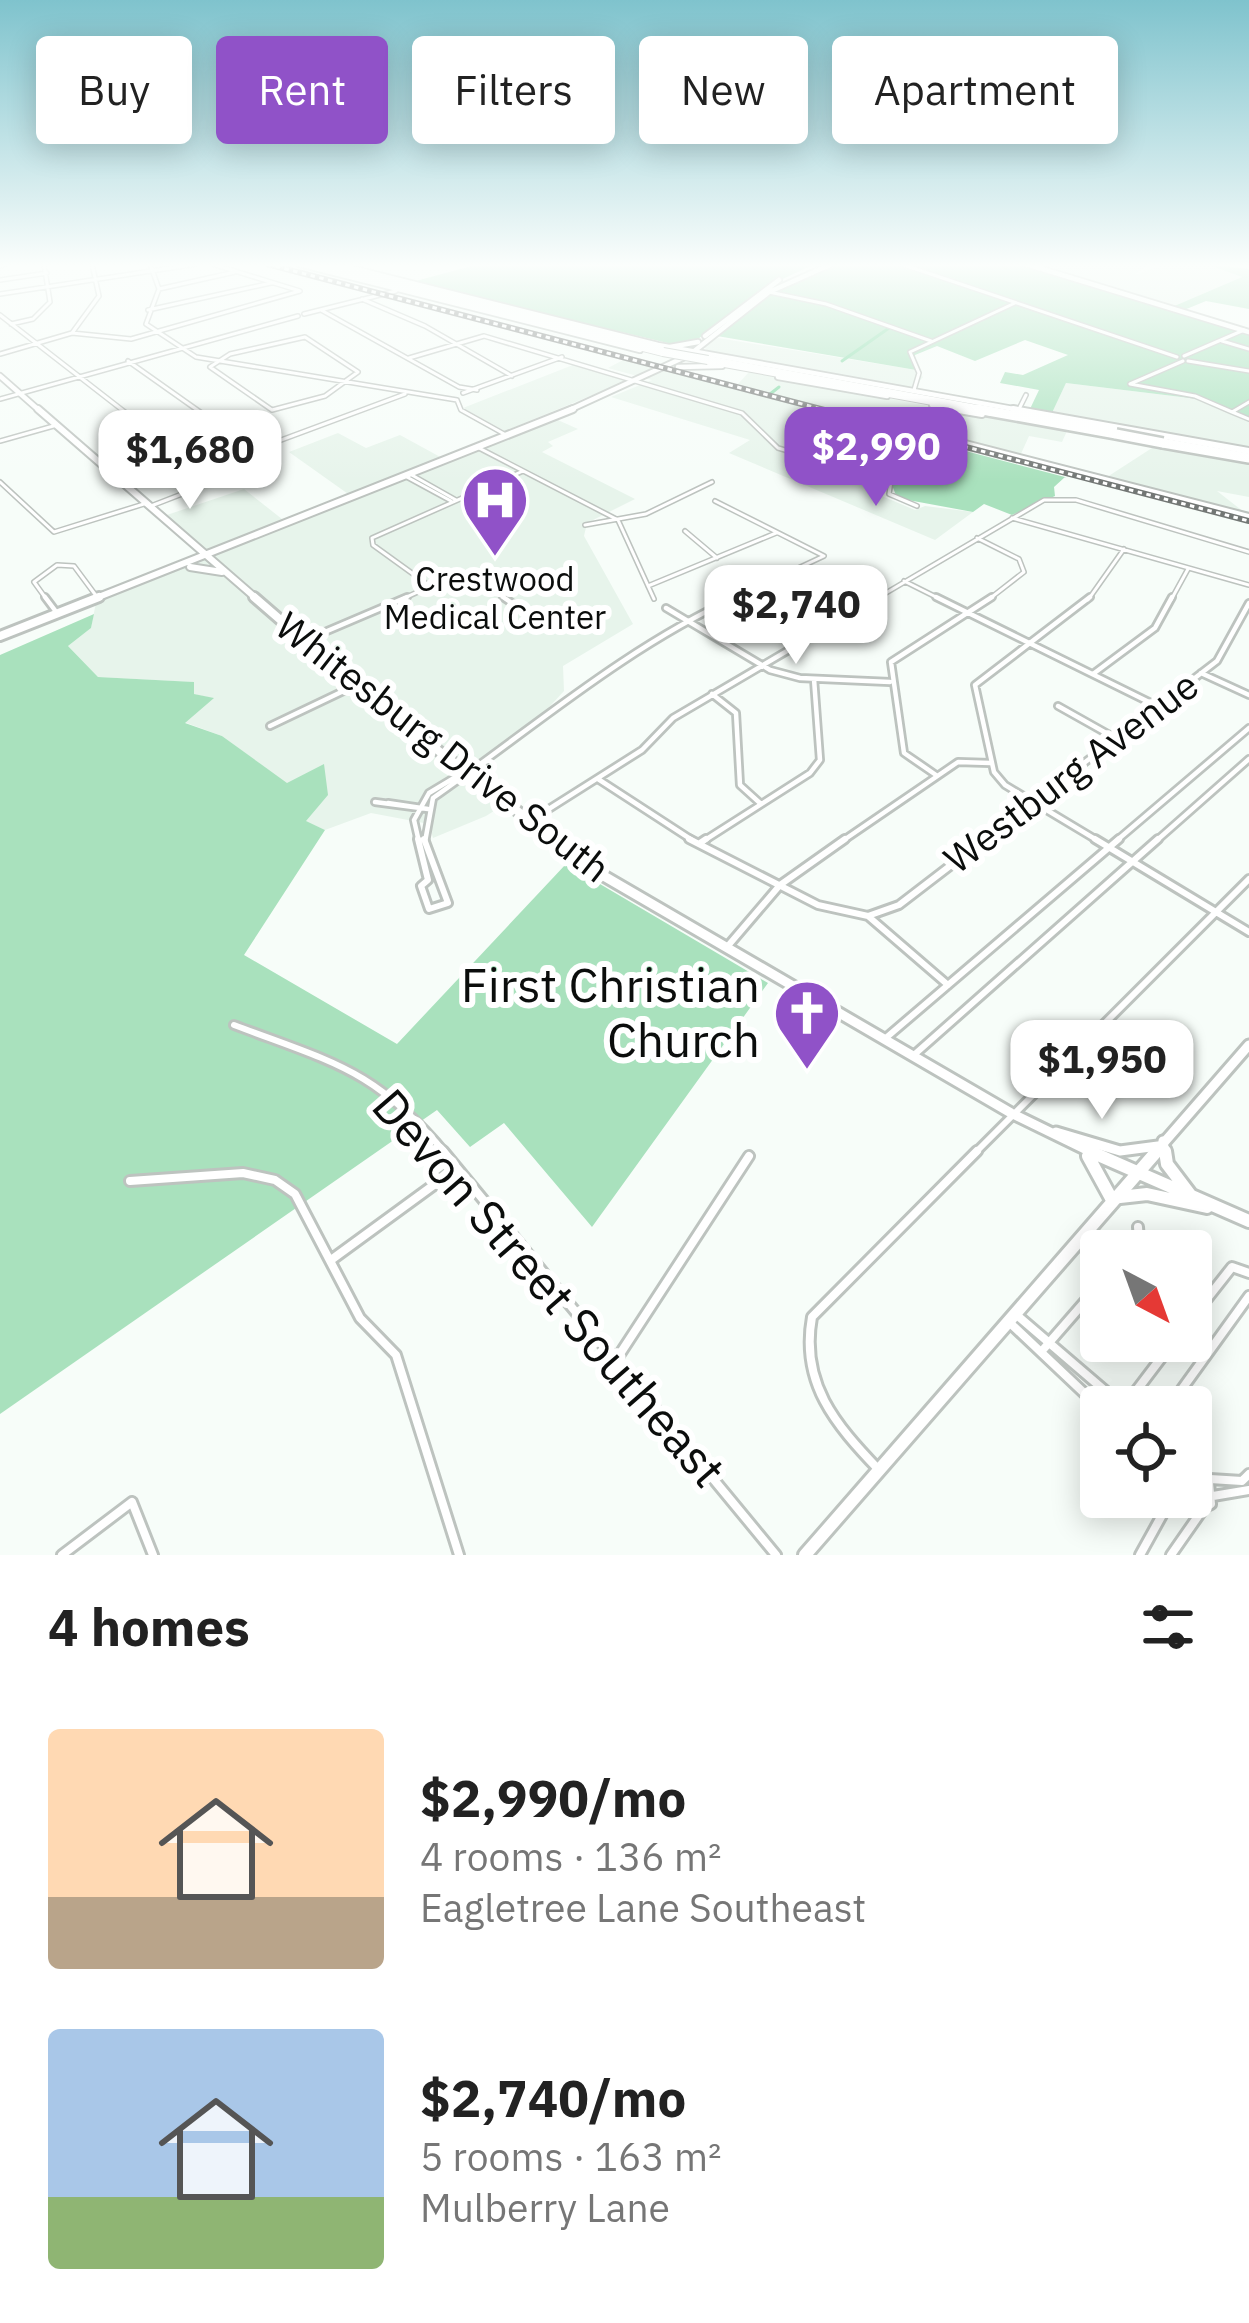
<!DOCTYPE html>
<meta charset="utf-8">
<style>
body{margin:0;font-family:"IBM Plex Sans",sans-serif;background:#f2f2f2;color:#222;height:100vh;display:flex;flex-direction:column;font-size:45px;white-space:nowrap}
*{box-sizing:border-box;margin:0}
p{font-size:39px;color:#767676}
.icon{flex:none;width:66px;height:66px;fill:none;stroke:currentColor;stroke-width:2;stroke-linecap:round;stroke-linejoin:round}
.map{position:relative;height:1555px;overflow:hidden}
.drawer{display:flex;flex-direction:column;background:#fff;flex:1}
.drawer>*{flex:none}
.banner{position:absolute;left:36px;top:36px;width:1179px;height:108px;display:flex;gap:24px}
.needle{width:78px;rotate:139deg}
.controls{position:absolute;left:1080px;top:1230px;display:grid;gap:24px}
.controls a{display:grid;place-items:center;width:132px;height:132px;border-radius:12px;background:#fff;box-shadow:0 6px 30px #0003;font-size:60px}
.price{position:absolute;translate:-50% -102px;padding:0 27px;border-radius:24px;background:#fff;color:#222;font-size:39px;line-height:78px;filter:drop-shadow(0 3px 6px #0008)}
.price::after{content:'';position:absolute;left:50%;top:72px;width:36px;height:27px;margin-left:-18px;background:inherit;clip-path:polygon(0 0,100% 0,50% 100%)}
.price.active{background:#9052c8;color:#fff}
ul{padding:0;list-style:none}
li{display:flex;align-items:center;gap:36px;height:300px;padding:0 48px}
li span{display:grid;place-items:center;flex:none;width:336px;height:240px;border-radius:12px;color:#555}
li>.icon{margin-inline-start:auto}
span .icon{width:144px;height:144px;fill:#fffc;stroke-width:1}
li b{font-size:51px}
h2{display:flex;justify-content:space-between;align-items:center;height:144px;padding:0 48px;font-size:51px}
.pill{padding:0 42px;border-radius:12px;background:#fff;box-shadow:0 6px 30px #0003;font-size:42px;line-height:108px}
.pill.active{background:#9052c8;color:#fff}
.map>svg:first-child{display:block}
.built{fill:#e7f4eb}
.green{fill:#a9e1bd}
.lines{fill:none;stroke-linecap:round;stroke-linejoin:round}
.stream{stroke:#83d9a5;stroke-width:3}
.minor-far3-casing{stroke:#bdc3bf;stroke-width:6}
.minor-far2-casing{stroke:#bdc3bf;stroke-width:10}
.minor-far1-casing{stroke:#bdc3bf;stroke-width:12}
.minor-casing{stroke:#bdc3bf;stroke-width:14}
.tertiary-far3-casing{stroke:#bdc3bf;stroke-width:8}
.tertiary-far2-casing{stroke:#bdc3bf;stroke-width:10}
.tertiary-far1-casing{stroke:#bdc3bf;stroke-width:15}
.tertiary-casing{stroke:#bdc3bf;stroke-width:18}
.secondary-far4-casing{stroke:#bdc3bf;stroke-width:8}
.secondary-far3-casing{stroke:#bdc3bf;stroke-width:10}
.secondary-far2-casing{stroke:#bdc3bf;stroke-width:14}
.secondary-far1-casing{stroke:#bdc3bf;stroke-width:15}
.secondary-casing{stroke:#bdc3bf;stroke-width:18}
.motorway-far1-casing{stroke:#bdc3bf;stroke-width:10}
.motorway-casing{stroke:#bdc3bf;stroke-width:14}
.minor-far3{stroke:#fff;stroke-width:3}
.minor-far2{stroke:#fff;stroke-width:4.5}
.minor-far1{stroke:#fff;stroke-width:6}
.minor{stroke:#fff;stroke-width:8}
.tertiary-far3{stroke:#fff;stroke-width:4.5}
.tertiary-far2{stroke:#fff;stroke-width:6}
.tertiary-far1{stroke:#fff;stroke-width:9}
.tertiary{stroke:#fff;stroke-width:12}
.secondary-far4{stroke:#fff;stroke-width:4.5}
.secondary-far3{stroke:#fff;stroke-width:6}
.secondary-far2{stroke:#fff;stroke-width:8}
.secondary-far1{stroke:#fff;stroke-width:9}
.secondary{stroke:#fff;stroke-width:12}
.motorway-far1{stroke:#fff;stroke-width:8}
.motorway{stroke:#fff;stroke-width:9}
.rail-casing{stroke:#737775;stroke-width:6}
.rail{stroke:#fff;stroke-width:3;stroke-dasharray:4.5;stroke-linecap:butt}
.motorway-bridge-far1-casing{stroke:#bdc3bf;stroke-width:10;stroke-linecap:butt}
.motorway-bridge-casing{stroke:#bdc3bf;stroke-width:14;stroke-linecap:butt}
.motorway-bridge-far1{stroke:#fff;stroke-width:8}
.motorway-bridge{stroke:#fff;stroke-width:9}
.labels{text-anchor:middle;stroke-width:12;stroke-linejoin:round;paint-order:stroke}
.far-poi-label{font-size:33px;fill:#0b0d0c;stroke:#fff}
.street-label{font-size:39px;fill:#0b0d0c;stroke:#fff}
.near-poi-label{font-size:48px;fill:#0b0d0c;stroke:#fff;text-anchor:end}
.near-street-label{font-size:48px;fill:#0b0d0c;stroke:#fff}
</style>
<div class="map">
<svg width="1249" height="1555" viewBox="0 0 1249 1555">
<rect width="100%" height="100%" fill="#f7fdf9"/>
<!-- built -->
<path class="built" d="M1150,264L1132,276L1165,264H1207L1244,276L1172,307L1039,266Z
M718,338L916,370L923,377L913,389L710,353L703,346Z
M563,340L766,394L738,384L749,372L945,409L948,419L877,494L915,510L925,506L973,512L935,540L729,453L750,440L611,397L652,380L608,368L625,359L559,342Z
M578,363L634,378L505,431L463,408Z
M1066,383L1198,399L1249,420V450L1051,415Z
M965,413L1067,431L1062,442L1029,436L1020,456L1104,479L1155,446L1249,464V497L1217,491L1249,516V523L938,441Z
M551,417L578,429L548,442L553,446L542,452L635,499L587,523L584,536L633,624L563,666L564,691L540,717L465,772L505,804L486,816L433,838L429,824L371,813L325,830L305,821L287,784L222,736L184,722L212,698L193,694V682L98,677L68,646L91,628L97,597L206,559L161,517L244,489L287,523L351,496L289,452L338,433L366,448L400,435L444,459Z"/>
<!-- green -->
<path class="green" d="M479,264H815L761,289L693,343L680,346L412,282Z
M838,264H1044L1038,266L1172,307L1242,277L1207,264L1249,269V309L1206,301L1184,310L1249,332V420L1198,399L1066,383L1051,415L1029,411L1039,390L1000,383L1005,372L1023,375L1068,355L1025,340L975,361L937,346L915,355L916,370L717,336L779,288Z
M935,443L1249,525L1065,477L1054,487L1055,496L1012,515L984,504L973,512L897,498L892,485Z
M94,614L91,628L68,646L98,677L194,682V694L214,698L185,723L222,736L287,783L324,764L328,795L306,821L325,830L244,955L397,1044L566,864L768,983L592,1227L504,1123L470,1147L437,1110L0,1414V655Z"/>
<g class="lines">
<!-- stream -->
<path class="stream" d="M1003,264L1006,268
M842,361L889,328
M770,394L779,387"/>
<!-- minor-far3 casing -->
<g class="minor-far3-casing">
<path id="minor-far3" d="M150,264L159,289L146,324L196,357L457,400
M901,264L1177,357
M0,266L6,264
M0,280L47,273
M159,289L235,272
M769,292L826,304L931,341
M0,294L197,264
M362,299L425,326L512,376
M148,310L271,283
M321,310L459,387L477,390
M304,314L396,291
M0,315L197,468
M11,324L33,319L50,302L44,264
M72,333L131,339L300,291L212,264
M305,337L358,372L325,396L272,410L210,367L230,354Z
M1222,341L1249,349
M0,354L72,333L99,296L92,264
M1184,356L1244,330
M409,358L484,336L742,413L778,448L891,481
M128,361L251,448
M1188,361L1249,371
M1130,384L1195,396L1232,412
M1130,384L1183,361
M914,390L919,373L910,352L1015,303
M463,393L562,357
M0,399L298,316
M457,400L461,410L506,435
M1249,402L1232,412L1249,419
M1020,407L1026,395
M0,441L57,425
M479,448L618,520
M789,452L820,432L798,419
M202,465L207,467L197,469Z
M206,468L405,394
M410,474L456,500
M405,476L451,501
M891,481L938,437
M891,481L889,494L917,506
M0,482L54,532L147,503
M715,501L824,556L730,600
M151,506L182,494L204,469
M1012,518L1249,585
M618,520L654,599
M585,525L646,514L712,482
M685,531L717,558
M977,538L1019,559L1024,572L988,600
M904,581L942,600
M427,584L373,545L372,538L523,471
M648,586L776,533
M47,600L34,582L57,565L74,566L97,597
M400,600C450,578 459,566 507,600
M874,600L1044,500H1076L1249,552
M1088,600L1124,549
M1171,600L1188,569"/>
</g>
<!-- minor-far2 casing -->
<g class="minor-far2-casing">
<path id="minor-far2" d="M45,597L57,613
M503,597L541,623
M936,597L1157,706
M1090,597L975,685L994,772L1005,785L1100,842
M666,608L770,670L800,678L890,682
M306,640L407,597
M1201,673L1249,695
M1093,674L1155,628L1172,597
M712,694L736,713L740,785L761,804
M1058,706L1115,738
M270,726L356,685
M936,775L904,753L891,662L992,597
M598,779L695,842
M375,802L428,809L388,803
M533,819L642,750L673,718L879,597
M419,842L414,820L429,793L464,772
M425,842L433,798C533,728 625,648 736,597
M702,842L810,773L820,760L814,679
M841,842L958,762L990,763
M981,842L1217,661L1249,603
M1115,842L1249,728
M1155,842L1249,759"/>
</g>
<!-- minor-far1 casing -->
<g class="minor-far1-casing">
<path id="minor-far1" d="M418,839L428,880L421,886L429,909L448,903L424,839
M689,839L818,905L868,916L948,985
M1095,839L1249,932
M700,843L706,839
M868,916L899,905L985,839
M727,947L780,885L845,839
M234,1025C334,1063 375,1069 446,1154
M887,1037L1119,839
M915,1054L1158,839
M974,1154L1249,879"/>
</g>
<!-- minor casing -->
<g class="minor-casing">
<path id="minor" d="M443,1151L776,1555
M130,1181L243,1173L275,1180L295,1194L360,1318L396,1355L459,1555
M1129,1251L1139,1240L1138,1227
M331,1260L457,1168
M1019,1317L1124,1407
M1191,1319L1232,1267L1249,1273
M1009,1322L1101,1409
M1041,1352L1101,1283
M616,1360L749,1156
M1124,1407L1174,1341
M1169,1407L1249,1296
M879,1470C835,1424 800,1383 812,1317L977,1151
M1210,1479L1242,1481L1249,1474
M1213,1496L1249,1490
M1173,1497L1193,1512L1211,1504L1209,1483L1191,1465
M62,1555L132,1502L153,1555
M1140,1555L1172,1497
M1171,1555L1201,1512"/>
</g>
<!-- tertiary-far3 casing -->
<g class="tertiary-far3-casing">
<path id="tertiary-far3" d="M1026,264L1249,332
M705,336L779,280
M670,347L698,342
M693,352L769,292L832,264"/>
</g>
<!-- tertiary-far2 casing -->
<g class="tertiary-far2-casing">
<path id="tertiary-far2" d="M953,414L938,437L1249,517"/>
</g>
<!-- tertiary-far1 casing -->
<g class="tertiary-far1-casing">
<path id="tertiary-far1" d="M1154,1154L1249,1045"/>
</g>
<!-- tertiary casing -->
<g class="tertiary-casing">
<path id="tertiary" d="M805,1555L1157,1151"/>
</g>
<!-- secondary-far4 casing -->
<g class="secondary-far4-casing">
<path id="secondary-far4" d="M299,264L640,350
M335,264L658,345L1030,412
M678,367L722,366
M0,376L41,412
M778,377L887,396
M932,405L969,412
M565,412L687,356"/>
</g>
<!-- secondary-far3 casing -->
<g class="secondary-far3-casing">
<path id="secondary-far3" d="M38,409L258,600
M953,409L982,414
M1013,409L1249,451
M190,567L222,572
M91,600L573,409"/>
</g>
<!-- secondary-far2 casing -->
<g class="secondary-far2-casing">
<path id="secondary-far2" d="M254,597L381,707L558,842
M0,636L99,597"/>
</g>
<!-- secondary-far1 casing -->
<g class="secondary-far1-casing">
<path id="secondary-far1" d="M554,839L597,872L1011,1113L1095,1154
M1056,1132L1120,1151L1158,1146
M1163,1141L1165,1154"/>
</g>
<!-- secondary casing -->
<g class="secondary-casing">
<path id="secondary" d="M1089,1151L1249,1221
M1165,1151L1167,1164L1192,1197
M1088,1156L1111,1198L1147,1194L1207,1207"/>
</g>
<!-- motorway-far1 casing -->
<g class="motorway-far1-casing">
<path id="motorway-far1" d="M313,264L663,352
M708,360L993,412"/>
</g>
<!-- motorway casing -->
<g class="motorway-casing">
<path id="motorway" d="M977,409L1116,434
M1163,443L1249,458"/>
</g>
<!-- minor-far3 -->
<use href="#minor-far3" class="minor-far3"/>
<!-- minor-far2 -->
<use href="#minor-far2" class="minor-far2"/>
<!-- minor-far1 -->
<use href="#minor-far1" class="minor-far1"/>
<!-- minor -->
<use href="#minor" class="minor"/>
<!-- tertiary-far3 -->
<use href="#tertiary-far3" class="tertiary-far3"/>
<!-- tertiary-far2 -->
<use href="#tertiary-far2" class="tertiary-far2"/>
<!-- tertiary-far1 -->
<use href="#tertiary-far1" class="tertiary-far1"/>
<!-- tertiary -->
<use href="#tertiary" class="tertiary"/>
<!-- secondary-far4 -->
<use href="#secondary-far4" class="secondary-far4"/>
<!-- secondary-far3 -->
<use href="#secondary-far3" class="secondary-far3"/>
<!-- secondary-far2 -->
<use href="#secondary-far2" class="secondary-far2"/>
<!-- secondary-far1 -->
<use href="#secondary-far1" class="secondary-far1"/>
<!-- secondary -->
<use href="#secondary" class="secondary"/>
<!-- motorway-far1 -->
<use href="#motorway-far1" class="motorway-far1"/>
<!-- motorway -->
<use href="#motorway" class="motorway"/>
<!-- rail casing -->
<g class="rail-casing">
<path id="rail" d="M267,264L1249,521"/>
</g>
<!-- rail -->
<use href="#rail" class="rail"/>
<!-- motorway-bridge-far1 casing -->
<g class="motorway-bridge-far1-casing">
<path id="motorway-bridge-far1" d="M663,352L708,360"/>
</g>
<!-- motorway-bridge casing -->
<g class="motorway-bridge-casing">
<path id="motorway-bridge" d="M1116,434L1163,443"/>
</g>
<!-- motorway-bridge-far1 -->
<use href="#motorway-bridge-far1" class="motorway-bridge-far1"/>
<!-- motorway-bridge -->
<use href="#motorway-bridge" class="motorway-bridge"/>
</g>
<!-- sky -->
<linearGradient id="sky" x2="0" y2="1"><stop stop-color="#7fc3cd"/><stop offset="0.55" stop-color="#fbfefc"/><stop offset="1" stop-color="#fbfefc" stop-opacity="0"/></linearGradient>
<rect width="1249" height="482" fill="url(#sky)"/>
<!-- icons -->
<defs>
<g id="hospital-pin" transform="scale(3.45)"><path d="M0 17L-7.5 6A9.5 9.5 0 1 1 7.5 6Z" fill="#9052c8" stroke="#fff"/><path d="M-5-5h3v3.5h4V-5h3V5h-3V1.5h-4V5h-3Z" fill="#fff"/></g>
<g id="church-pin" transform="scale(3.45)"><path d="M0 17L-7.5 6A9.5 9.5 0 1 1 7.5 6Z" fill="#9052c8" stroke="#fff"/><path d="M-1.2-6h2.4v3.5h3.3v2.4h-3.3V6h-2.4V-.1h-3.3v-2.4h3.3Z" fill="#fff"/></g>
</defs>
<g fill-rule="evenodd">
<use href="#hospital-pin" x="495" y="500"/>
<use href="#church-pin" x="807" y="1013"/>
</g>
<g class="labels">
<!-- far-poi labels -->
<g class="far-poi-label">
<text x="495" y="591">Crestwood<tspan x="495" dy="38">Medical Center</tspan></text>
</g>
<!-- street labels -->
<g class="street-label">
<text transform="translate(443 747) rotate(38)" y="14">Whitesburg Drive South</text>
<text transform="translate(1071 772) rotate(-37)" y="14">Westburg Avenue</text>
</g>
<!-- near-poi labels -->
<g class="near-poi-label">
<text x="760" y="1002">First Christian<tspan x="760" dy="55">Church</tspan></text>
</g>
<!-- near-street labels -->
<g class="near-street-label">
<text transform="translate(549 1288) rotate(49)" y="17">Devon Street Southeast</text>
</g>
</g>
</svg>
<div class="controls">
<a><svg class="needle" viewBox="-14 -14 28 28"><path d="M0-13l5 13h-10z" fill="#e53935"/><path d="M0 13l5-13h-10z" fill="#767676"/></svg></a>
<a><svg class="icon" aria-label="locate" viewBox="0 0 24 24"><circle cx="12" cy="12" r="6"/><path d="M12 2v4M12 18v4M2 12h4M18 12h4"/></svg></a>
</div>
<b class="price active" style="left:876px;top:509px">$2,990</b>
<b class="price" style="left:190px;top:512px">$1,680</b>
<b class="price" style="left:796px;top:667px">$2,740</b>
<b class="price" style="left:1102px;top:1122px">$1,950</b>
<div class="banner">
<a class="pill">Buy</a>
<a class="pill active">Rent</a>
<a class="pill">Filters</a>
<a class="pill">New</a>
<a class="pill">Apartment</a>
</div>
</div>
<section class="drawer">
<h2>4 homes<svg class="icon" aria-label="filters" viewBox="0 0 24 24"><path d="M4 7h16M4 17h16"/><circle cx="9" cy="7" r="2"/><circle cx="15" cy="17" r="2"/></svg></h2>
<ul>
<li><span style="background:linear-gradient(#ffd9b3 70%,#b9a48a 0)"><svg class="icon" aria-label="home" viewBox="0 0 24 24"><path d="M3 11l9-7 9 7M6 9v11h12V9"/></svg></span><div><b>$2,990/mo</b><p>4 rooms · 136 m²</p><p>Eagletree Lane Southeast</p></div></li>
<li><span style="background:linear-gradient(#a9c7e8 70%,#8fb573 0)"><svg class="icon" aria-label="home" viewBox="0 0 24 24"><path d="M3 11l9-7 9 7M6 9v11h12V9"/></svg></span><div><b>$2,740/mo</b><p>5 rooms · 163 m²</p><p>Mulberry Lane</p></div></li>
</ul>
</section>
